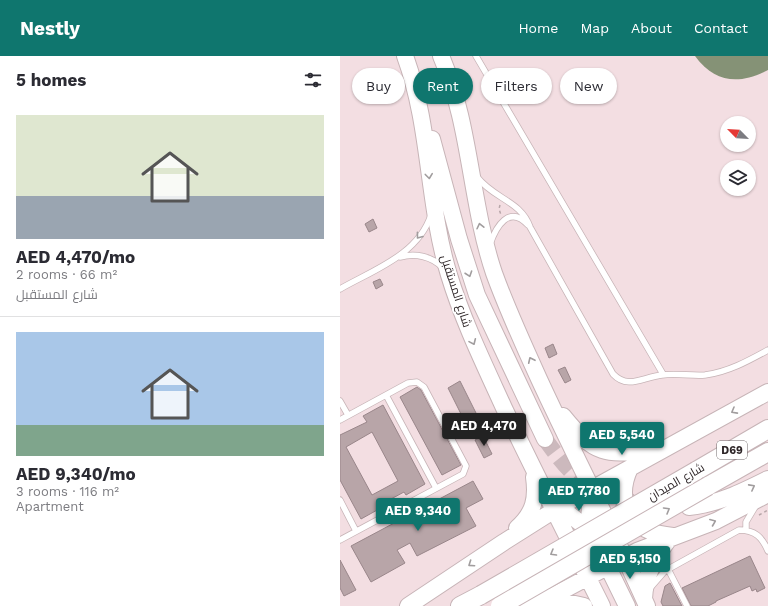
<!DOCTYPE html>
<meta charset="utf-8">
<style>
body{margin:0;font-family:"Work Sans",Cairo,sans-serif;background:#f7f7f7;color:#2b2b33;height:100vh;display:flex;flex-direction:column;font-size:15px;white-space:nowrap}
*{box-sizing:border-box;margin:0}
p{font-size:13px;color:#7c7c81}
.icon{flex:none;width:22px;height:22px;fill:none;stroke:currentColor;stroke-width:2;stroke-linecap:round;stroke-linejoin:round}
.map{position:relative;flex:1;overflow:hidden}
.panel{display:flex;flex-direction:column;background:#fff;width:340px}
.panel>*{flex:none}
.banner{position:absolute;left:12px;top:12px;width:356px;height:36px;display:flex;gap:8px}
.needle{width:26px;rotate:294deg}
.tools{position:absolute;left:380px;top:60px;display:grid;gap:8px}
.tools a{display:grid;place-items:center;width:36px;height:36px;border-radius:50%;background:#fff;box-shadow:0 1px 3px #0004;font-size:20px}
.price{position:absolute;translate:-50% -34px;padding:0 9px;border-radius:4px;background:#0f766e;color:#fff;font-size:13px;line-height:26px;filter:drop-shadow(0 1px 2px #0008)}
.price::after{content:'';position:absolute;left:50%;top:24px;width:12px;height:9px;margin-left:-6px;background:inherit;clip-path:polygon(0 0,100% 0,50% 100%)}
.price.current{background:#222;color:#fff}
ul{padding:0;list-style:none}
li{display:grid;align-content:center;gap:8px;height:212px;padding:0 16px}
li+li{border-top:1px solid #e1e1e2}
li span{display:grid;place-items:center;height:124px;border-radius:0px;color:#555}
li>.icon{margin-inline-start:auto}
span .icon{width:72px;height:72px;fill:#fffc;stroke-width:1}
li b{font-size:17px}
h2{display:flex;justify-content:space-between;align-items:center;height:48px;padding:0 16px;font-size:17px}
.pill{padding:0 14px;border-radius:18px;background:#fff;box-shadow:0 1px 3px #0004;font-size:14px;line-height:36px}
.pill.current{background:#0f766e;color:#fff}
header{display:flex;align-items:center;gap:24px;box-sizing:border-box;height:56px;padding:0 20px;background:#0f766e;color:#fff}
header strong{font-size:19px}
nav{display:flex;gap:22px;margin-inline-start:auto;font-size:14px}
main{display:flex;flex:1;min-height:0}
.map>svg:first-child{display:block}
.water{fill:#859276}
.building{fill:#b8a5a8;stroke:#99868a;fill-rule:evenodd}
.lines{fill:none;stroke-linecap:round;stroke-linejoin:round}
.secondary-tunnel{stroke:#ccb9bd;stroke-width:16;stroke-dasharray:16 8;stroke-linecap:butt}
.service-casing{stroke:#c7b4b7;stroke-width:7}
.secondary-casing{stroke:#c7b4b7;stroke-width:18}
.primary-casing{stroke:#c7b4b7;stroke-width:20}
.path{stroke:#b7a6a9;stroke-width:1.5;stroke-dasharray:3 3;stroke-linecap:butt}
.service{stroke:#fff;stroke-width:5.5}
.secondary{stroke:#fff;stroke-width:16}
.primary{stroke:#fff;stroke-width:18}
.primary-bridge-casing{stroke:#c7b4b7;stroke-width:20;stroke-linecap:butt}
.primary-bridge{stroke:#fff;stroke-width:18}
.oneway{stroke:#a19d9e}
.labels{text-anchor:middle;stroke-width:4;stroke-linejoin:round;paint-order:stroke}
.shield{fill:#fff;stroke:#6d6768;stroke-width:1}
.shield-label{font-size:11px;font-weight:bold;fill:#2e2628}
.street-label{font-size:12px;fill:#2e2628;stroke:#fff}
</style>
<header>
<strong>Nestly</strong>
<nav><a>Home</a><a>Map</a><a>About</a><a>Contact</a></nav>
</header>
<main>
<section class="panel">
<h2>5 homes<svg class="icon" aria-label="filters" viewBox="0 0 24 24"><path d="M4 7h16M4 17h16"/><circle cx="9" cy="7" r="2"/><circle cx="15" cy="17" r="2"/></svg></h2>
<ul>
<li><span style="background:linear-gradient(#dfe7d0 65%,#9aa5b1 0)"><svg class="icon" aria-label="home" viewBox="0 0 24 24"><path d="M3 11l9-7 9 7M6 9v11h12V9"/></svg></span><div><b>AED 4,470/mo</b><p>2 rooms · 66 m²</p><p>شارع المستقبل</p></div></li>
<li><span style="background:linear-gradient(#a9c7e8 75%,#7fa58c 0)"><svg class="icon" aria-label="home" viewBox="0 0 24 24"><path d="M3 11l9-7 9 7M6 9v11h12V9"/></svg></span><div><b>AED 9,340/mo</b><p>3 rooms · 116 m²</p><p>Apartment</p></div></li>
</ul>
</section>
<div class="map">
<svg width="428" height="550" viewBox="0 0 428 550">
<rect width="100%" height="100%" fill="#f3dee2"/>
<!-- water -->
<path class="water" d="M355,0H428V14C399,29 375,27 355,0Z"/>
<!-- building -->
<path class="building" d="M33,163L37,172L29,176L25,168Z
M40,223L43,229L36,233L33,226Z
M213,288L217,298L209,302L205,292Z
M225,311L231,324L225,327L218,314Z
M120,325L138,361L126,368L108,332Z
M77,331L81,334L121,409L102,419L60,341Z
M43,349L85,428L66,439L64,436L38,450L39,453L21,463L0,424V379L27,366L23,360ZM32,376L58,425L32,439L6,391Z
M143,380L152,398L144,402L135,384Z
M133,425L143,443L126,452L136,470L77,500L70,487L57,494L65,507L31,526L11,490Z
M410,500L425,532L417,536L416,533L412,535L410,530L376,545V546L368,550H351L342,532Z
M0,504L16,534L4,540L0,532Z
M330,527L342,550H323L321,546L325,530Z"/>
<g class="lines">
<!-- secondary-tunnel -->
<path class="secondary-tunnel" d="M205,383C215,397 225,411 239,423C266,447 305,448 339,450"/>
<!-- service casing -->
<g class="service-casing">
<path id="service" d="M136,0L323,318
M137,121C154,143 181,145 190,171L273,318C288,334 303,321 322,319C336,317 351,320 365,319C388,316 408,305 428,294
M150,188C156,171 169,148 188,169
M60,201C75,197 92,200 103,212
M0,233C33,214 78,199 91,159
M46,339L96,432
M0,345L8,359
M0,364L68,327L77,326L84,331L126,410L123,418L0,484
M0,444L16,475
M406,474V466L415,451
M328,513L347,550
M311,531L325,515L399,474C415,474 422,481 428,495"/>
</g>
<!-- secondary casing -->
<g class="secondary-casing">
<path id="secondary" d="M65,0C91,71 87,147 109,219C123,265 144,308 164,352C196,419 229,484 262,550
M101,0C131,69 130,146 154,217C167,253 183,288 199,323C234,399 273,473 307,550
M92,83L119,183L137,239L205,383
M223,360C257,402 266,399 317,393
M290,412C279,435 282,464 310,475C317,478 326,479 334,480
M216,442L229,458L254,478
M349,451C378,448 402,436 428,423
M177,472C194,457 197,442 194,421
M244,486L249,467L251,434
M263,501L287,550
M304,543C305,519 315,502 329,483
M68,550L164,486L221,450L428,336
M179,550L202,536
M194,550L297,495L376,465L428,438
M204,550L226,546L244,550"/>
</g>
<!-- primary casing -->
<g class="primary-casing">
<path id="primary" d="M356,415L428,373
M368,430L428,396
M120,550L141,539"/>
</g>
<!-- path -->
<path class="path" d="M160,149L159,153L161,159
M419,459L428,454"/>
<!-- service -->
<use href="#service" class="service"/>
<!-- secondary -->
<use href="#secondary" class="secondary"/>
<!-- primary -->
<use href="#primary" class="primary"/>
<!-- primary-bridge casing -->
<g class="primary-bridge-casing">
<path id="primary-bridge" d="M141,539L356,415
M160,550L368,430"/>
</g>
<!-- primary-bridge -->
<use href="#primary-bridge" class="primary-bridge"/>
</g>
<!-- one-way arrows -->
<defs><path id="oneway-chevron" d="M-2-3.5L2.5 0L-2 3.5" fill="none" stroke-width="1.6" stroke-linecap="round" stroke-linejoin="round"/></defs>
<g class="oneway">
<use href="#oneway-chevron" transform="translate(89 120) rotate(83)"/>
<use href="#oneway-chevron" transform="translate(140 170) rotate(-103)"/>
<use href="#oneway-chevron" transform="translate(79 180) rotate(127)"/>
<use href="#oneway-chevron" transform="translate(129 218) rotate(71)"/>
<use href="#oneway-chevron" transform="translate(133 286) rotate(66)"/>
<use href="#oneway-chevron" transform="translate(191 304) rotate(-115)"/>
<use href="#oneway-chevron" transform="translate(394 355) rotate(151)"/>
<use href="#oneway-chevron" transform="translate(412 431) rotate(-28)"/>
<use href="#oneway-chevron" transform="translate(327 454) rotate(-30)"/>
<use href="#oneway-chevron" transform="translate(373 466) rotate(-22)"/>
<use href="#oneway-chevron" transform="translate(213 497) rotate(150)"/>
<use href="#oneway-chevron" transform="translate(131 508) rotate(146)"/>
</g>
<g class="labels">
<!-- shield labels -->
<rect class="shield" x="377" y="385" width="30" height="18" rx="3"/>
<g class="shield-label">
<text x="392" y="398">D69</text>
</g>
<!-- street labels -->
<g class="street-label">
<text transform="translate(116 235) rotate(72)" y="4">شارع المستقبل</text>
<text transform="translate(336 426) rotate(-30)" y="4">شارع الميدان</text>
</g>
</g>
</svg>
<div class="tools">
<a><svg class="needle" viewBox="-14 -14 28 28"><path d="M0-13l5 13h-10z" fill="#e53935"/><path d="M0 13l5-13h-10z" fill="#7c7c81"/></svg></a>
<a><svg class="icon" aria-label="layers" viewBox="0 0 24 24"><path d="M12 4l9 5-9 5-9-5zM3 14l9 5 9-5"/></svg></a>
</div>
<b class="price current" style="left:144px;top:391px">AED 4,470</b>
<b class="price" style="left:282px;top:400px">AED 5,540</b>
<b class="price" style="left:239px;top:456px">AED 7,780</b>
<b class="price" style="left:78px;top:476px">AED 9,340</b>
<b class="price" style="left:290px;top:524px">AED 5,150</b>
<div class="banner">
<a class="pill">Buy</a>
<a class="pill current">Rent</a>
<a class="pill">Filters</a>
<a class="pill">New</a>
</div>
</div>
</main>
